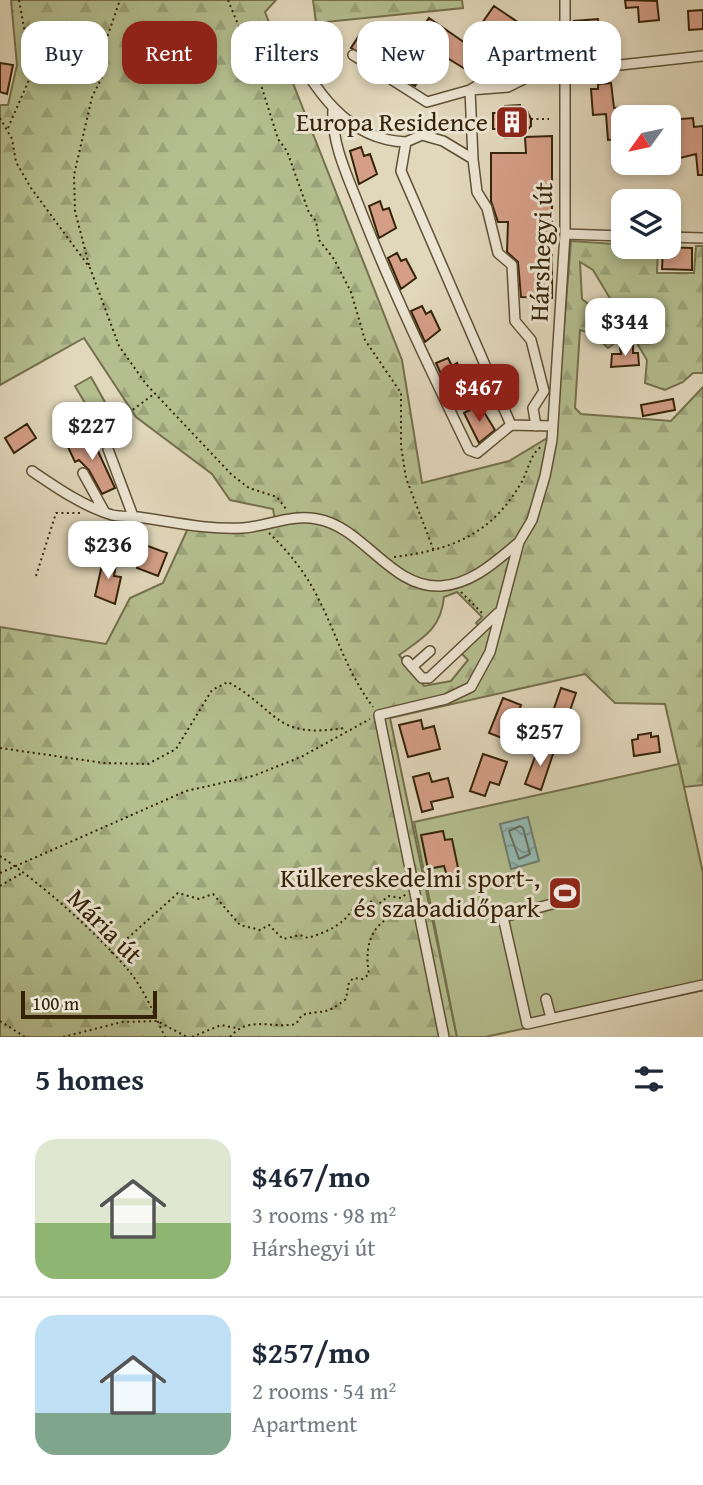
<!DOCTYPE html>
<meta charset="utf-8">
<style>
body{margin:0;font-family:"Gentium Book Plus",serif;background:#f6f6f7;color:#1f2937;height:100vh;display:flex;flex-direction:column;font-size:26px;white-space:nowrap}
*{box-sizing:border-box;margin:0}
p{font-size:23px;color:#747a83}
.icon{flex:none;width:38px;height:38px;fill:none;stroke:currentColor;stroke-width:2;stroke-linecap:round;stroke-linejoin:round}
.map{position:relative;height:1037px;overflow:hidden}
.sheet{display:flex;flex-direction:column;background:#fff;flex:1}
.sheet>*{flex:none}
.guide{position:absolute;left:21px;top:21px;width:662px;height:63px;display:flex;gap:14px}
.needle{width:46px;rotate:237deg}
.fabs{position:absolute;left:611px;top:105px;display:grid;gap:14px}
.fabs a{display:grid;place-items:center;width:70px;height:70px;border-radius:14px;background:#fff;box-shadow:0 4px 10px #0003;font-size:35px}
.scale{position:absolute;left:21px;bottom:18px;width:136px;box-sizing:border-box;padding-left:7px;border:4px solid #352308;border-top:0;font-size:19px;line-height:24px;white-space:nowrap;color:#352308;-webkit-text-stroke:5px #ece5d3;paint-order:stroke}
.price{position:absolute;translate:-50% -60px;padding:0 16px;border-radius:14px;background:#fff;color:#222;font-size:23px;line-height:46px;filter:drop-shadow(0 2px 4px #0008)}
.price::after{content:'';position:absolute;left:50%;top:42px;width:21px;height:16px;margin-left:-10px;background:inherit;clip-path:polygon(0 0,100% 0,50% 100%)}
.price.active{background:#8f2418;color:#fff}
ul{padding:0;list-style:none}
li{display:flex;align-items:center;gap:21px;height:175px;padding:0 35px}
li+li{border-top:2px solid #e0e1e3}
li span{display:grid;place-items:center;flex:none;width:196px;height:140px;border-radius:21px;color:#555}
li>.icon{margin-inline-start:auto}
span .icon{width:84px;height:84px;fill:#fffc;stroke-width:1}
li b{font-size:30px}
h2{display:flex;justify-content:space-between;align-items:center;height:84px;padding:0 35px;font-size:30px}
.chip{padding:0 24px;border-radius:21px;background:#fff;box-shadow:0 4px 10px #0003;font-size:24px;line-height:63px}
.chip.active{background:#8f2418;color:#fff}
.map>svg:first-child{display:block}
.forest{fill:url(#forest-firs);stroke:#74704c;stroke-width:2;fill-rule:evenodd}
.pitch{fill:#b4be8f;stroke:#74704c;stroke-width:2}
.water{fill:url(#water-waves);stroke:#6e7d6f;stroke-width:2}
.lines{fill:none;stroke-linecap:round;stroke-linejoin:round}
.shore{stroke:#646e5e;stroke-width:2}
.building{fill:#d59e87;stroke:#352308;stroke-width:2}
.minor-casing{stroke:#605035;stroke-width:12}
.path{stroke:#352308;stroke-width:2;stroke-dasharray:2 3.5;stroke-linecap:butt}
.minor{stroke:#ece5d3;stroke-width:9}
.labels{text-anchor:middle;stroke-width:6;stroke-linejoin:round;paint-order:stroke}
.poi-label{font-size:26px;fill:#352308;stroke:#ece5d3;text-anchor:end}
.street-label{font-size:26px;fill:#352308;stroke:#ece5d3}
</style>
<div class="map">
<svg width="703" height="1037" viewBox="0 0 703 1037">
<defs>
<pattern id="forest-firs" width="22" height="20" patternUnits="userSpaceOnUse" patternTransform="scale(1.75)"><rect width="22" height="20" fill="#b4be8f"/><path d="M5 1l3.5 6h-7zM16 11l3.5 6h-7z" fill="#9ba37a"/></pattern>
<pattern id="water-waves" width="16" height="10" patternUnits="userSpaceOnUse" patternTransform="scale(1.75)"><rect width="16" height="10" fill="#94b9b3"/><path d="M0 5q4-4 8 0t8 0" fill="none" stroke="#7a9690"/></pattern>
</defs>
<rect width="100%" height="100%" fill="#e1d7bb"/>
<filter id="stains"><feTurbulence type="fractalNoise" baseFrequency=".00286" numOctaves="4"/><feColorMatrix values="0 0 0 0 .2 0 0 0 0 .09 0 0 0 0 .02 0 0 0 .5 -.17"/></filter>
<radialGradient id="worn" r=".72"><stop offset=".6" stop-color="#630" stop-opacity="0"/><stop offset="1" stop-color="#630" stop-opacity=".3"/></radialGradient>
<!-- forest -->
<path class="forest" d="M11,0H276L265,12L402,360L422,483L509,461L549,437L555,436L571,241L658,247L657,273H694L696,246H703V373H693L683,382L665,390L645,383L647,360L593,270L580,262L582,299L606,318L621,339L608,348L593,334L580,330L575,408L581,414L671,421L703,387V785L684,787L665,704L615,703L585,674L390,718L457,1037H0V627L106,644L130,598L163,583L189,526L244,528L275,520L273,509L230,500L212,474L136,417L84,338L0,385V105H8L17,65ZM457,592L482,617L476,623L483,630L461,653L468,660L451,681L424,686L399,655C423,638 441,629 444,597Z
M313,0H462L463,8L316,23Z"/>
<!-- pitch -->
<path class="pitch" d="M91,377L106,404L91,413L75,386Z
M679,764L703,873V990L485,1037H457L414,822Z"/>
<!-- water -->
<path class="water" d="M528,817L539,861L511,869L500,824Z"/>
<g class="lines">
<!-- shore -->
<path class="shore" d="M520,826L523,828L530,854L519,859L509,831Z"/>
</g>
<!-- building -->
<path class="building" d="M625,0L657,1L659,20L639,22L638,7L626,8Z
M494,6L547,42L544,46L553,52L544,65L480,26Z
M703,10V29L689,30L688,11Z
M429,18L481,54L478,58L487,64L478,77L415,38Z
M598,19L599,33H607L609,51L589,53L588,39L576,40L574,21Z
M364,28L417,64L414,68L423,74L415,86L351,48Z
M0,63L13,65L7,94L0,92Z
M611,83L614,108L627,107L628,117H623V139L608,140L606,114L593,115L591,89H598V84Z
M520,105V109H526L531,119V126L520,137L505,138V129H493V113H505V106Z
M693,118L694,127L703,126V175H698L696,154L668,161V120Z
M552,136V298L521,297L518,262L507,252L508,222H498L491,201V153H526L525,137Z
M361,147L364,156L370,154L377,174L359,184L350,151Z
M380,201L383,210L389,208L396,228L379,238L369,206Z
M663,247L692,248V270L662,269Z
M397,253L401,261L406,259L416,278L401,289L388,258Z
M422,306L426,314L431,311L440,330L425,342L411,311Z
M633,346V353H638L639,365L611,367L612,354H621L620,347Z
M448,358L452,366L457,363L466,382L450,394L436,363Z
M673,399L675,410L643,416L641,405Z
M475,407L479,415L484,412L495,430L479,443L464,413Z
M27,424L36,438L14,453L5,438Z
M90,434L115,488L102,494L89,470L79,460L75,462L67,445Z
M145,545L167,553L158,576L137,568Z
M104,556L117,559L114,576L121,577L115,604L95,596Z
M561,688L576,693L563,731L548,726Z
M503,698L521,705L507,740L489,733Z
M421,720L423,729L434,726L440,749L408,757L399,725Z
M651,733V737L658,736L660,752L634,756L632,740L638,739V735Z
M539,746L554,751L541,790L525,784Z
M483,754L507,762L499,785L490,782L485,796L470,791Z
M429,773L432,782L448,778L453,797L431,802L433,809L422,812L413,777Z
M443,831L445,840L452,839L462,887L451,889L444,866L428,869L421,835Z"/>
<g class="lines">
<!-- minor casing -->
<g class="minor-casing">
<path id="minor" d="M288,41C315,89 346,140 406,142
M353,55L427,102L470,90L499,73L565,71L703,56
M333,109C331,144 349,179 361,211C393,293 431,371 469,450L477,453L511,425L552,426
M473,159L470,90L508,87L536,73
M565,234L623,236
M668,237L703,238
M511,425L401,171L406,142L422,135L443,141L473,159L477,192L487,208L498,253L512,265L515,321L531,340L544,391L533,408L536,426
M108,449L133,516
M32,471C57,488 83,506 112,515C121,517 129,516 138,517C173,522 208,530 243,528C269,526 290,514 317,519C364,527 391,589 441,586C472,584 495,562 518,543
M83,473L104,511
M407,661L422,678H429L498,613
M412,667L430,651
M567,900L503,917L527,1024L703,985
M546,999L551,1018
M444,1037L379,715L446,699L471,687L490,652L519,542L532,520L545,476L552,440L565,234V0"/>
</g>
<!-- path -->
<path class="path" d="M228,0L255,66L278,139L287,151L309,213L316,221L319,240L334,259L351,292L365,340L401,393V446L406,478L434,551
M0,118L12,139L16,162L31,188L90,268L119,346L146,384L232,475L249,488L277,497L286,509
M531,119H549
M8,128L32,73L19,0
M89,265L75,211L74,175L92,97L104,73L103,49L120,0
M106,439L104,431L154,394
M269,533C288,551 304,571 316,594C337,634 345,669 373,707
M394,557C451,550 491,535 521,483C529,470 529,455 542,446
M36,576L56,513H83
M461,592L484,615
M0,748L104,763L148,764L176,749L212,690L228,682C280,711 273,739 345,728
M0,856C41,883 97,933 129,971C144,989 155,1016 165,1037
M0,873L186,791L253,776L301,757L370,719
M0,886L22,873
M111,953L178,893L199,899L213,894L240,925L260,930L269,925L283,939L300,935L308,938C326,932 342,926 352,910L365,907L370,901L377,905L389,896L401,898L406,894
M0,1021L25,1037
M63,1037L122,1022L157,1021L187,1037
M192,1037L221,1025L236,1028
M230,1037C248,1015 273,1029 296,1024L302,1015C324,1009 323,1017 346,999L349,982L354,978L363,979L369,974C363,939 375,918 409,910"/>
<!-- minor -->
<use href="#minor" class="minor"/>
</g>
<!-- icons -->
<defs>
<g id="building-square" transform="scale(1.75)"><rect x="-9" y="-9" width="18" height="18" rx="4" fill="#8f2418" stroke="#ece5d3"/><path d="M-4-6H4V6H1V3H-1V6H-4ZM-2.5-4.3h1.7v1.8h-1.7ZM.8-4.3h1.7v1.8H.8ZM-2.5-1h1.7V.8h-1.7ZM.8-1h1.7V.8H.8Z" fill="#fff"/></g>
<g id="stadium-square" transform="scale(1.75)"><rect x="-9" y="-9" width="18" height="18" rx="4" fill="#8f2418" stroke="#ece5d3"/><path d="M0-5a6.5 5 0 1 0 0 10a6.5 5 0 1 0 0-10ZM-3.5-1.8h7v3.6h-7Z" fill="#fff"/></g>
</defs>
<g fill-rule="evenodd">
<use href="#building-square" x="512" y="122"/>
<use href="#stadium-square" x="565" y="893"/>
</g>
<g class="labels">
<!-- poi labels -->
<g class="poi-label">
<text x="488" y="131">Europa Residence</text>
<text x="540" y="887">Külkereskedelmi sport-,<tspan x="540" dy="30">és szabadidőpark</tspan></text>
</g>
<!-- street labels -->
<g class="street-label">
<text transform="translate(541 252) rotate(-88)" y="9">Hárshegyi út</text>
<text transform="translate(105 926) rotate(45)" y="9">Mária út</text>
</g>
</g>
<rect width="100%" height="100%" filter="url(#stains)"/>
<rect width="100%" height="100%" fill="url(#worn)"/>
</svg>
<div class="fabs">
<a><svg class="needle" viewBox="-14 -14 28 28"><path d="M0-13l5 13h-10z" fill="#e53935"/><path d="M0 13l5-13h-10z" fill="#747a83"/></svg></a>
<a><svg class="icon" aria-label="layers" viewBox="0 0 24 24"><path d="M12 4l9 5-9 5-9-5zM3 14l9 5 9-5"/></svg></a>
</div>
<div class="scale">100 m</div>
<b class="price" style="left:625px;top:358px">$344</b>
<b class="price active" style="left:479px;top:424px">$467</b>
<b class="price" style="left:92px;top:462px">$227</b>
<b class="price" style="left:108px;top:581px">$236</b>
<b class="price" style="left:540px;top:768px">$257</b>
<div class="guide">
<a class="chip">Buy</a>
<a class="chip active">Rent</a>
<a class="chip">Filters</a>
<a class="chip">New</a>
<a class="chip">Apartment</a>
</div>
</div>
<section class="sheet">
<h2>5 homes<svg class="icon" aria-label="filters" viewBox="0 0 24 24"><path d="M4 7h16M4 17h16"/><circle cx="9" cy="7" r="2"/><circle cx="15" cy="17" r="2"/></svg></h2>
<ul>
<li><span style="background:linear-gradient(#dfe7d0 60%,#8fb573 0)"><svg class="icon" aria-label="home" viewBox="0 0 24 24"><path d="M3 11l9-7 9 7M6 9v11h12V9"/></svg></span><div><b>$467/mo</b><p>3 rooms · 98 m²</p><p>Hárshegyi út</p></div></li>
<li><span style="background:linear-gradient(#bfe0f5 70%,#7fa58c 0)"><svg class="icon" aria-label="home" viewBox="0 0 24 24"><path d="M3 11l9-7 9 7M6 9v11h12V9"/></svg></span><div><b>$257/mo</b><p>2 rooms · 54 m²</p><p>Apartment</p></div></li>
</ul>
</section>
